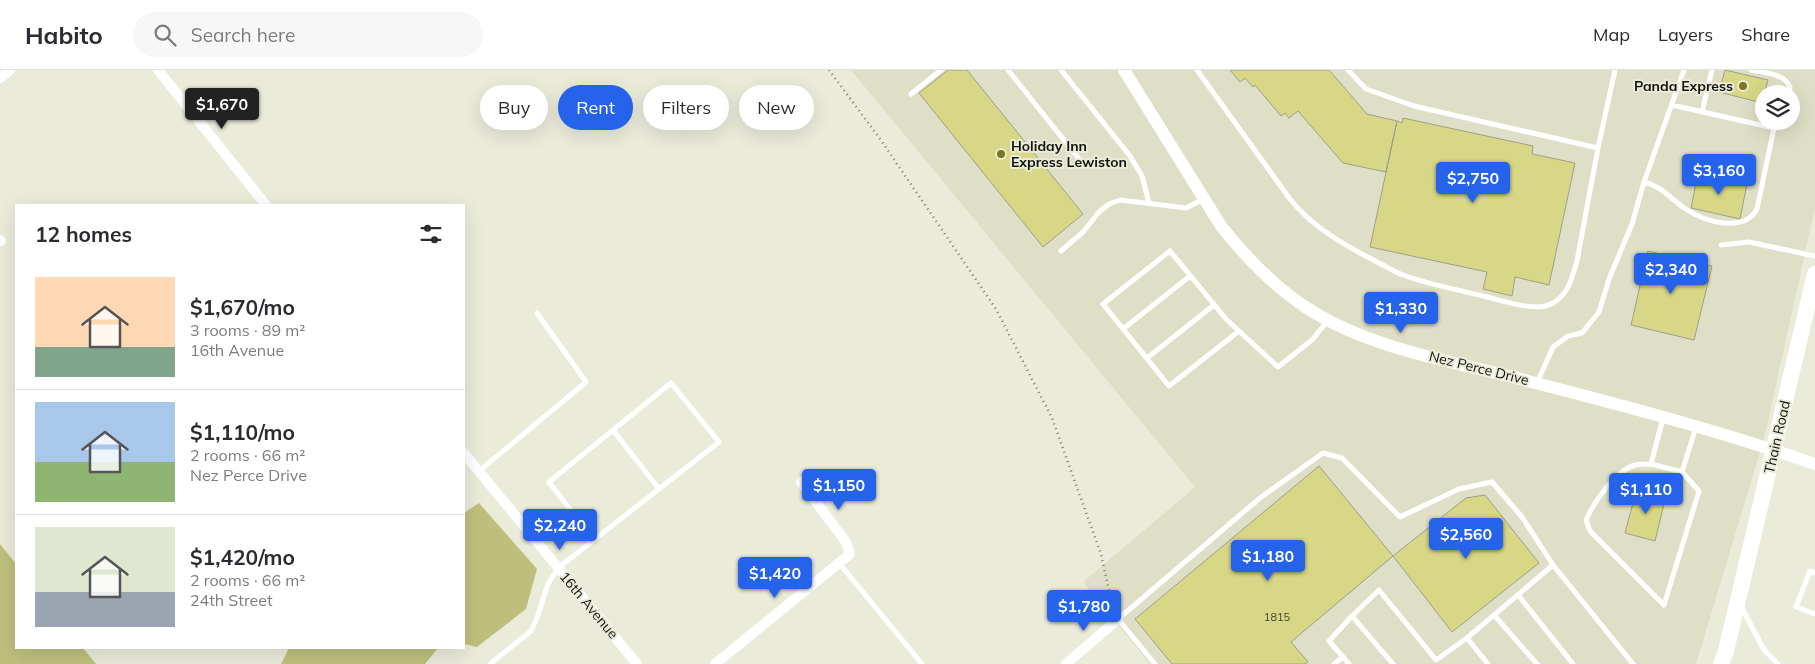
<!DOCTYPE html>
<meta charset="utf-8">
<style>
body{margin:0;font-family:Mulish,sans-serif;background:#f7f7f7;color:#2b2b33;height:100vh;display:flex;flex-direction:column;font-size:19px;white-space:nowrap}
*{box-sizing:border-box;margin:0}
p{font-size:16px;color:#7c7c81}
.icon{flex:none;width:28px;height:28px;fill:none;stroke:currentColor;stroke-width:2;stroke-linecap:round;stroke-linejoin:round}
.map{position:relative;flex:1;overflow:hidden}
.side{position:absolute;left:15px;top:134px;width:450px;height:445px;display:flex;flex-direction:column;background:#fff;border-radius:0px;box-shadow:0 5px 20px #0002}
.side>*{flex:none}
.hud{position:absolute;left:480px;top:15px;width:475px;height:45px;display:flex;gap:10px}
.tools{position:absolute;left:1755px;top:15px;display:grid;gap:10px}
.tools a{display:grid;place-items:center;width:45px;height:45px;border-radius:50%;background:#fff;box-shadow:0 5px 20px #0002;font-size:25px}
.price{position:absolute;translate:-50% -42px;padding:0 11px;border-radius:5px;background:#2563eb;color:#fff;font-size:16px;line-height:32px;filter:drop-shadow(0 1px 2px #0008)}
.price::after{content:'';position:absolute;left:50%;top:30px;width:15px;height:11px;margin-left:-8px;background:inherit;clip-path:polygon(0 0,100% 0,50% 100%)}
.price.current{background:#222;color:#fff}
ul{padding:0;list-style:none}
li{display:flex;align-items:center;gap:15px;height:125px;padding:0 20px}
li+li{border-top:1px solid #e1e1e2}
li span{display:grid;place-items:center;flex:none;width:140px;height:100px;border-radius:0px;color:#555}
li>.icon{margin-inline-start:auto}
span .icon{width:60px;height:60px;fill:#fffc;stroke-width:1}
li b{font-size:21px}
h2{display:flex;justify-content:space-between;align-items:center;height:60px;padding:0 20px;font-size:21px}
.tag{padding:0 18px;border-radius:22px;background:#fff;box-shadow:0 5px 20px #0002;font-size:18px;line-height:45px}
.tag.current{background:#2563eb;color:#fff}
header{display:flex;align-items:center;gap:30px;box-sizing:border-box;height:70px;padding:0 25px;background:#fff;border-bottom:1px solid #e1e1e2}
header strong{font-size:24px}
nav{display:flex;gap:28px;margin-inline-start:auto;font-size:18px}
.search{width:350px;height:45px;background:#f7f7f7;display:flex;align-items:center;gap:12px;box-sizing:border-box;padding:0 18px;border-radius:28px;color:#7c7c81;font-size:19px}
.map>svg:first-child{display:block}
.built{fill:#dfdfc7;fill-rule:evenodd}
.green{fill:#bfbf7d}
.building{fill:#d8d786;stroke:#9e9e8f}
.lines{fill:none;stroke-linecap:round;stroke-linejoin:round}
.path{stroke:#7b7b70;stroke-width:2.5;stroke-dasharray:1 4;stroke-linecap:butt}
.service{stroke:#fff;stroke-width:5}
.minor{stroke:#fff;stroke-width:10}
.tertiary{stroke:#fff;stroke-width:12}
.primary{stroke:#fff;stroke-width:16}
.poi-dot{fill:#7b7920;stroke:#ebebda;stroke-width:2}
.labels{text-anchor:middle;stroke-width:4;stroke-linejoin:round;paint-order:stroke}
.number-label{font-size:11px;fill:#45452c}
.poi-label{font-size:14px;font-weight:bold;fill:#14140e;stroke:#ebebda;text-anchor:end}
.street-label{font-size:14px;fill:#14140e;stroke:#ebebda}
</style>
<header>
<strong>Habito</strong>
<div class="search"><svg class="icon" aria-label="search" viewBox="0 0 24 24"><circle cx="10" cy="10" r="6"/><path d="M15 15l6 6"/></svg>Search here</div>
<nav><a>Map</a><a>Layers</a><a>Share</a></nav>
</header>
<div class="map">
<svg width="1815" height="594" viewBox="0 0 1815 594">
<rect width="100%" height="100%" fill="#ebebda"/>
<!-- built -->
<path class="built" d="M851,0H1815V138L1764,369L1696,594H1150L1083,512L1195,417ZM1764,24H1791V51H1764Z"/>
<!-- green -->
<path class="green" d="M479,433L537,499L526,539L477,577L464,574V443Z
M0,474L16,494V578H83L96,594H0Z
M289,578H438L425,594H281Z"/>
<!-- building -->
<path class="building" d="M948,0H967L1083,144L1043,177L919,23Z
M1230,0H1329L1367,44L1397,51L1386,102L1343,93L1298,41L1289,48L1285,43L1281,46L1255,15L1253,17L1245,8L1240,12Z
M1725,0L1768,10L1762,33L1719,22Z
M1403,48L1533,76L1532,84L1575,93L1549,215L1515,207L1512,226L1483,219L1487,202L1370,177L1397,51L1402,53Z
M1698,103L1747,114L1740,149L1691,138Z
M1648,181L1712,196L1694,270L1631,255Z
M1319,396L1393,486L1291,572L1308,592L1305,594H1172L1135,549Z
M1637,418L1666,426L1655,471L1625,463Z
M1485,425L1539,493L1452,562L1393,486L1466,428Z"/>
<g class="lines">
<!-- path -->
<path class="path" d="M829,0L878,66L996,239L1052,348L1101,484L1113,539"/>
<!-- service -->
<path class="service" d="M1008,0L1079,89
M1061,0L1130,86L1142,106L1149,133
M1197,0L1290,129C1313,158 1346,176 1379,193C1387,197 1395,202 1403,205C1430,215 1460,220 1487,227C1503,231 1536,242 1551,234C1568,226 1572,208 1577,191L1598,78L1615,0
M1348,0L1366,19L1414,36L1598,78
M1751,0C1764,3 1784,3 1790,17L1789,24
M911,24L941,0
M1672,35L1774,58
M1702,42L1712,0
M1644,112C1662,116 1672,130 1687,140C1706,152 1744,163 1757,139L1774,58L1781,51
M1721,175L1749,172L1815,186
M1061,181L1083,162L1099,142L1109,134L1120,130L1186,138L1204,129
M1123,259L1190,206
M1239,261L1169,316L1103,234L1170,181L1226,249L1278,297L1313,269L1328,250
M1147,288L1214,235
M1537,313L1553,277L1568,266L1582,263L1599,242L1609,209L1632,154L1644,112L1684,0
M1663,348L1651,394L1682,402L1696,357
M613,360L659,419
M1651,394C1646,394 1640,394 1635,395C1615,401 1594,432 1586,450L1590,461L1664,535L1699,421L1682,402
M479,401L586,312L537,243
M839,493L922,594
M1815,503L1810,501L1796,537L1815,544
M1518,525L1573,594
M1741,536L1764,580L1778,594
M1494,545L1537,594
M1467,568L1488,594
M490,594L531,561L537,548L548,514L558,498L719,372L671,313L549,412L594,470
M1155,594L1118,549L1260,428L1323,383L1342,388L1400,447L1459,419L1492,412L1522,447L1553,495
M1334,594L1343,587
M1349,594L1329,571L1352,546
M1393,594L1352,546L1379,520L1436,590L1467,568L1553,495L1633,594"/>
<!-- minor -->
<path class="minor" d="M158,0L266,135
M0,8L10,0
M0,170L1,171
M464,383L637,594
M715,594L850,484L846,472L801,412
M1066,594L1118,549"/>
<!-- tertiary -->
<path class="tertiary" d="M1124,0L1221,156C1248,190 1278,221 1315,243C1377,280 1455,292 1524,310C1622,335 1720,361 1815,394"/>
<!-- primary -->
<path class="primary" d="M1721,594L1726,581L1815,204"/>
</g>
<!-- markers -->
<g class="poi-dot">
<circle cx="1743" cy="16" r="5"/>
<circle cx="1001" cy="84" r="5"/>
</g>
<g class="labels">
<!-- number labels -->
<g class="number-label">
<text x="1277" y="551">1815</text>
</g>
<!-- poi labels -->
<g class="poi-label">
<text x="1733" y="21">Panda Express</text>
<text x="1011" y="81" text-anchor="start">Holiday Inn<tspan x="1011" dy="16">Express Lewiston</tspan></text>
</g>
<!-- street labels -->
<g class="street-label">
<text transform="translate(1479 298) rotate(14)" y="5">Nez Perce Drive</text>
<text transform="translate(1777 367) rotate(-77)" y="5">Thain Road</text>
<text transform="translate(589 535) rotate(50)" y="5">16th Avenue</text>
</g>
</g>
</svg>
<div class="tools">
<a><svg class="icon" aria-label="layers" viewBox="0 0 24 24"><path d="M12 4l9 5-9 5-9-5zM3 14l9 5 9-5"/></svg></a>
</div>
<b class="price current" style="left:222px;top:60px">$1,670</b>
<b class="price" style="left:1719px;top:126px">$3,160</b>
<b class="price" style="left:1473px;top:134px">$2,750</b>
<b class="price" style="left:1671px;top:225px">$2,340</b>
<b class="price" style="left:1401px;top:264px">$1,330</b>
<b class="price" style="left:839px;top:441px">$1,150</b>
<b class="price" style="left:1646px;top:445px">$1,110</b>
<b class="price" style="left:560px;top:481px">$2,240</b>
<b class="price" style="left:1466px;top:490px">$2,560</b>
<b class="price" style="left:1268px;top:512px">$1,180</b>
<b class="price" style="left:775px;top:529px">$1,420</b>
<b class="price" style="left:1084px;top:562px">$1,780</b>
<div class="hud">
<a class="tag">Buy</a>
<a class="tag current">Rent</a>
<a class="tag">Filters</a>
<a class="tag">New</a>
</div>
<section class="side">
<h2>12 homes<svg class="icon" aria-label="filters" viewBox="0 0 24 24"><path d="M4 7h16M4 17h16"/><circle cx="9" cy="7" r="2"/><circle cx="15" cy="17" r="2"/></svg></h2>
<ul>
<li><span style="background:linear-gradient(#ffd9b3 70%,#7fa58c 0)"><svg class="icon" aria-label="home" viewBox="0 0 24 24"><path d="M3 11l9-7 9 7M6 9v11h12V9"/></svg></span><div><b>$1,670/mo</b><p>3 rooms · 89 m²</p><p>16th Avenue</p></div></li>
<li><span style="background:linear-gradient(#a9c7e8 60%,#8fb573 0)"><svg class="icon" aria-label="home" viewBox="0 0 24 24"><path d="M3 11l9-7 9 7M6 9v11h12V9"/></svg></span><div><b>$1,110/mo</b><p>2 rooms · 66 m²</p><p>Nez Perce Drive</p></div></li>
<li><span style="background:linear-gradient(#dfe7d0 65%,#9aa5b1 0)"><svg class="icon" aria-label="home" viewBox="0 0 24 24"><path d="M3 11l9-7 9 7M6 9v11h12V9"/></svg></span><div><b>$1,420/mo</b><p>2 rooms · 66 m²</p><p>24th Street</p></div></li>
</ul>
</section>
</div>
